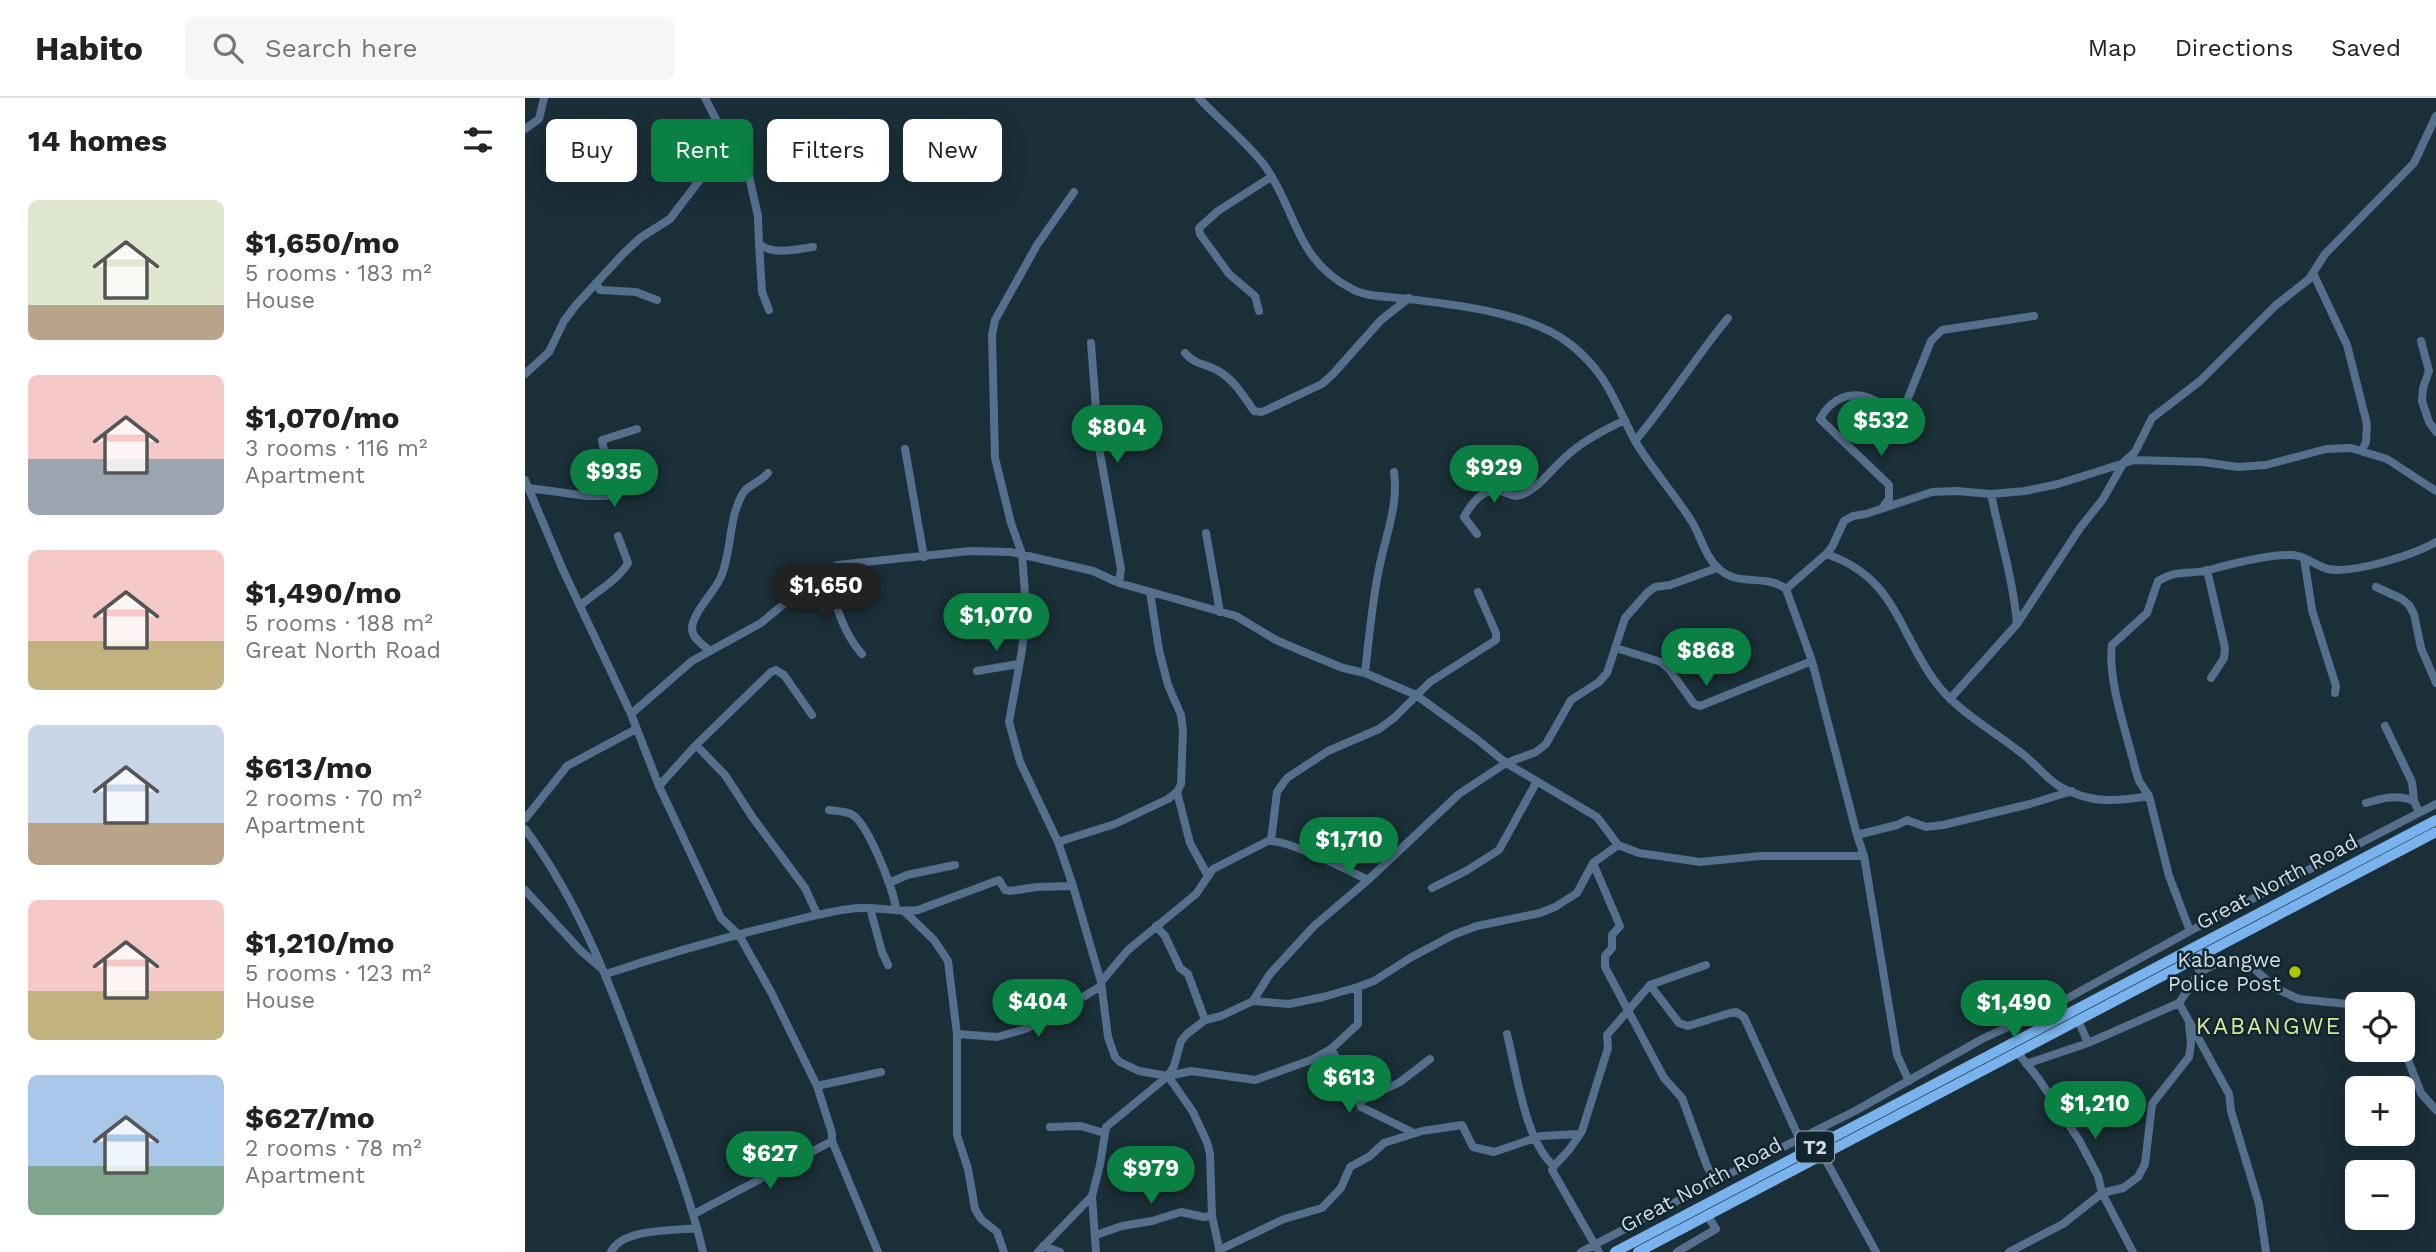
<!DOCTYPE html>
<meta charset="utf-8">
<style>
body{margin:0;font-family:"Work Sans",sans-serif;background:#f6f6f6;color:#222;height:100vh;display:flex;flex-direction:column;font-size:26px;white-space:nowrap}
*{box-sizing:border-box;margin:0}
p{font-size:23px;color:#767676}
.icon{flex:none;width:38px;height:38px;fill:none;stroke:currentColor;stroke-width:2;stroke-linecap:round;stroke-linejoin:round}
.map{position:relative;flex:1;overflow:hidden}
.panel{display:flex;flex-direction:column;background:#fff;width:525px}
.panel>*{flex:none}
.banner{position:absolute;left:21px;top:21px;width:665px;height:63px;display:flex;gap:14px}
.fabs{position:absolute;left:1820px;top:894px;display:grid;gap:14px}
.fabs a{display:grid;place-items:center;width:70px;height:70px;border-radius:10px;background:#fff;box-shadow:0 7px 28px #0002;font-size:35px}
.price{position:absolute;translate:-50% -60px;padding:0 16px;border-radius:24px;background:#0b8043;color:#fff;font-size:23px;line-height:46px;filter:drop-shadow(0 2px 4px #0008)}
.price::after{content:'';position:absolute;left:50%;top:42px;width:21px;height:16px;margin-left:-10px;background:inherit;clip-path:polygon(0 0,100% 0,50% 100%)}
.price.current{background:#222;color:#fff}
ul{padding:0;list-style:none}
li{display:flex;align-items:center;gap:21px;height:175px;padding:0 28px}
li span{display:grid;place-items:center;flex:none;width:196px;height:140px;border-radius:10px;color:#555}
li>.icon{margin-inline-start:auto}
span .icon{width:84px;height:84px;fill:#fffc;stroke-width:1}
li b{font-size:30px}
h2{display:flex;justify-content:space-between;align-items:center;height:84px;padding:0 28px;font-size:30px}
.pill{padding:0 24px;border-radius:10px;background:#fff;box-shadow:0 7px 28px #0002;font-size:24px;line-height:63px}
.pill.current{background:#0b8043;color:#fff}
header{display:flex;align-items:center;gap:42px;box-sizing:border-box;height:98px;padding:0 35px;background:#fff;border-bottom:2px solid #e0e0e0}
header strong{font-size:33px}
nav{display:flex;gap:38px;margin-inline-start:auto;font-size:24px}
.search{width:490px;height:63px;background:#f6f6f6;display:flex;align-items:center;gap:18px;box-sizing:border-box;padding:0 24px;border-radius:10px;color:#767676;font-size:26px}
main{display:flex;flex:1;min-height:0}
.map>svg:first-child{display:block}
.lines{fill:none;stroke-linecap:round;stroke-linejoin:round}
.minor{stroke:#556f8c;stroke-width:8}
.major{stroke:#79b2ec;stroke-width:10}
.poi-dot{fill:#afc508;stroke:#11252e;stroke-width:2.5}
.labels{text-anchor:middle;stroke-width:5;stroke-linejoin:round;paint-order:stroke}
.shield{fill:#11252e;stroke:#96a4ab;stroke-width:2}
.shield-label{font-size:19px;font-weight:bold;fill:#cfdbe1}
.street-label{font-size:21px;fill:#cfdbe1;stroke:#11252e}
.poi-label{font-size:21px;fill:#cfdbe1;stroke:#11252e;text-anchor:end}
.neighbourhood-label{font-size:23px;letter-spacing:2px;fill:#d9e99c;stroke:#11252e}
</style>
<header>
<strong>Habito</strong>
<div class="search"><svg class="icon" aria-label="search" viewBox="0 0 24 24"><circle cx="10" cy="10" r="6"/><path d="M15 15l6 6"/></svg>Search here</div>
<nav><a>Map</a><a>Directions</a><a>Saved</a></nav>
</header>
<main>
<section class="panel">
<h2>14 homes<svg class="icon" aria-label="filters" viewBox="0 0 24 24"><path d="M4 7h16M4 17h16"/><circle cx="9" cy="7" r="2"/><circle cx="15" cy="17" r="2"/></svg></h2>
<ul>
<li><span style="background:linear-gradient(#dfe7d0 75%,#b9a48a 0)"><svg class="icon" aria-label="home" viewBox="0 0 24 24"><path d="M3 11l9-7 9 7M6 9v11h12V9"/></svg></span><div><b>$1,650/mo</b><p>5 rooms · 183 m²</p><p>House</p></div></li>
<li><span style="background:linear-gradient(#f6c9c9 60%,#9aa5b1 0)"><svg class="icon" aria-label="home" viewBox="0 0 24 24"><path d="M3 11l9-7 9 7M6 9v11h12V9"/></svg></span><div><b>$1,070/mo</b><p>3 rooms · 116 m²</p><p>Apartment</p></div></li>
<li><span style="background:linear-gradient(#f6c9c9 65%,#c2b280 0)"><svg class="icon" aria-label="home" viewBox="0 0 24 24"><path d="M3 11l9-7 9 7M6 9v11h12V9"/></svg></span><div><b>$1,490/mo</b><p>5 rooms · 188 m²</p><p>Great North Road</p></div></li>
<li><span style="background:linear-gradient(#c9d6e8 70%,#b9a48a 0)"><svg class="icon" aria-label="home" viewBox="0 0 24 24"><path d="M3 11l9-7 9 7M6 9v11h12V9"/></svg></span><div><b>$613/mo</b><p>2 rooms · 70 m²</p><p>Apartment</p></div></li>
<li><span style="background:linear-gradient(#f6c9c9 65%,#c2b280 0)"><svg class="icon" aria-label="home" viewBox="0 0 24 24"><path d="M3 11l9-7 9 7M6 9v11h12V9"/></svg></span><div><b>$1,210/mo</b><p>5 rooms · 123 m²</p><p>House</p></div></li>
<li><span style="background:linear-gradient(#a9c7e8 65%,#7fa58c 0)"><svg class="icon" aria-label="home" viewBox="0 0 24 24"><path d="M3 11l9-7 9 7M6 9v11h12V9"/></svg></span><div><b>$627/mo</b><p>2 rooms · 78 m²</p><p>Apartment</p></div></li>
</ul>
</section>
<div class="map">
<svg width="1911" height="1154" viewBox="0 0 1911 1154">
<rect width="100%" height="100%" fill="#1b2f38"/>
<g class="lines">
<!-- minor -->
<path class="minor" d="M674,0C695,23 721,43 740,68C772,113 770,162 827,191C843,200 865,198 884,201C933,207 1006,215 1045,246C1082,275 1089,303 1109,341C1124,368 1150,396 1167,424C1176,439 1180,458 1193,470C1213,490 1241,475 1261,491L1287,563L1332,737L1339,758L1372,957L1384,983
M0,31L14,21L19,0
M198,44L216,59L223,74L233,118L234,146C250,158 269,151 288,149
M549,94L512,147L470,222L467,237L470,360L486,425L497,456L501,509L497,552L484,624L495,664L533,744L548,788L576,884L583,939L590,959L595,964L614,973L643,978L668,1014L682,1044L685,1056L687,1118L695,1154
M234,146L237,194L244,212
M1788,175L1822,247L1842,326L1841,344L1837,352
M71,185L75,192L111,194L132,202
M734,213L730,198L704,176L675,136L674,130L693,113L746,79
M1896,243L1904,273L1898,290L1897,303L1904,324L1911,334
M566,245L574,350L596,471L594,485
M660,255C669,267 684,266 695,274C710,283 719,299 729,313L737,314L797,286L808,276L856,222L884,200
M0,276L24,254L39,223L51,207L98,156L115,140L145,121L177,79L194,53L199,37L180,0
M1110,343C1143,304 1170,260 1203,220
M380,351L399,459
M0,382L38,472L106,616L134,688L196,820L214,837L246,894L292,988L307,1035V1043L353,1154
M3,390L63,398H84L87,394L77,342L112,331
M1466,396C1475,440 1488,481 1492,526
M1358,409L1364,401V387L1295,321C1300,311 1308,303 1319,299C1344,291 1357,313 1378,309L1381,305L1406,243L1417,232L1509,218
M681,435L695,514
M952,436L939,419C946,406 958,389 975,393C983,394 987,400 996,397C1015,390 1029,368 1045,355C1061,341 1081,331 1100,322
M1301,456C1369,478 1373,532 1409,582C1430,612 1466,631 1495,654C1508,663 1518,677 1531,686C1539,692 1555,698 1565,700C1582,704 1607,701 1624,698
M1779,460L1787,512L1811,588L1810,595
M1682,472L1700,550L1699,560L1686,580
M298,474C311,502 316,533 337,556
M1851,489L1877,501L1884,507L1889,516L1896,550L1911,585
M1261,491L1301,456L1307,449L1319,423L1328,418L1341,416L1407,394L1432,393L1466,396L1500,393L1533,386L1609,362L1678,364L1713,369L1741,367L1801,351L1826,350L1862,361L1911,393
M56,507C72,493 92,483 103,465L93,438
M1091,550L1136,564L1144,571L1169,606L1175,608L1287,563
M184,552C178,547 167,540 167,531C167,515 189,495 196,479C207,453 203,421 218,395C223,387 236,384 243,375
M452,573L494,566
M840,575C844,540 847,505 854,471C860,439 874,407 869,374
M1425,601L1492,526L1555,430L1578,401L1599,364L1610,354L1627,320L1675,283L1750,208L1784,181L1800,156L1889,65L1911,18
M106,616L167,563L236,525L298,474L312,467L445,453L486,454L568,473L594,485L711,518L751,542L786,557L818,570L840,575L891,597L953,642L981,665L1072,719L1093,747L1114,755L1175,764L1235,758H1339
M1860,628L1887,684L1889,703
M171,647L200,677L228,720L280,790L292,816
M134,688L171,647L246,574L251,572L259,577L287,617
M652,694L665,745L683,778
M1841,705C1858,700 1872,696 1889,703L1894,714
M304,712C310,713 320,713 326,716C342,723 369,792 371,811
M0,721L42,668L111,631
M0,731C56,806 88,894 120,981C141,1038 164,1094 178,1154
M1332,737L1372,727L1382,722L1401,729L1418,727L1505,706L1547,693
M746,743L752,694L762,680L803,653L854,631L869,620L905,584L971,542V535L953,494
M533,744L590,726L643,701L652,694L656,686L658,632L656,617L643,587L634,552L625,494
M1068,765L1095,828L1087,837V850L1080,858V869L1139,980L1157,1000L1182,1068L1190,1083
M364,785L382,777L430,767
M907,790L941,773L974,752L1012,683
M0,792L56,853L76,870
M345,810L357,854L363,867
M380,814L409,842L423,863L432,936V1037L443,1071L450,1111L456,1121L472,1134L479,1154
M631,828L640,838L655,870L663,876L680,922
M1665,833L1644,778L1624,698L1614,683L1610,670C1602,636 1582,581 1587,547L1622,515L1633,483C1652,471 1665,477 1684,472C1709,465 1743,456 1768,457C1781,458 1791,468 1803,471C1828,476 1889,457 1911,444
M1668,860L1675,874L1701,861L1720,862L1750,890L1774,901L1832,907
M81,876C132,859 183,844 235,831C265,824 294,815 324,811C348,807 371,815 393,812L474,782L480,792L485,793L512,789L548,788
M576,884L603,852L671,796L688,771L743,743C763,741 823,772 843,782
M1125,887L1181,867
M728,903L764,906L798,899L833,889L849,883L885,860L928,837L952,828L1015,815L1030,809L1052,795L1068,765L1093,747
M1654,905L1704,996L1706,1013L1734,1106L1741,1154
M1553,922L1563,945
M432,936L472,939L497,932L507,928L522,910L530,907L548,905L576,888
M982,936C991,971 1000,1044 1029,1068L1027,1072L1074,1154
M1878,949L1896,995L1911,1012
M806,951L829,988L836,1009L889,1035
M1493,955L1513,980L1554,1042L1573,1078L1577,1095L1608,1154
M1501,966L1563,945L1654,905L1675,874
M643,978L666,973L730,982L786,962L806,951L833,926V889
M292,988L356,974
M834,1004L875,984L905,961
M525,1029L556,1028L579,1035
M1298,1057L1351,1154
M1029,1068L1044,1052L1057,1033L1083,950L1082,937L1125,887L1154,925L1163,928L1205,915L1211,914L1219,919L1274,1040
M567,1098L571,1154
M169,1116L307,1043
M571,1137L597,1128L627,1123L656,1114L679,1119L687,1118
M518,1148L535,1154
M694,1152L759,1121L797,1110L816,1090L825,1069L845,1058L859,1045L897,1033L937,1027L948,1049L969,1054L1016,1038L1055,1036
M86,1154C97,1130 148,1133 172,1130
M513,1154L567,1098L575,1067L581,1029L643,978L649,968L656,943L662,936L680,922L696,918L728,903L745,876L789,828L843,782L934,696L981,665L1011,654L1021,646L1046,602L1074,584L1082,575L1100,520L1123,494L1130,489L1145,487L1192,470
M1056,1154L1190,1083L1330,1013L1457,941L1532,906L1665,833L1911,706
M1152,1154L1191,1131L1182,1117
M1484,1154L1538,1126L1577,1095L1598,1090L1613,1079L1620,1066L1627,1006L1664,959L1666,945L1664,926"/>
<!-- major -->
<path class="major" d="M1090,1154L1911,722
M1113,1154L1911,734"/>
</g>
<!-- markers -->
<circle class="poi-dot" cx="1770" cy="874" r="7"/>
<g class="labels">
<!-- shield labels -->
<rect class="shield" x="1271" y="1033.5" width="38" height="31" rx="5"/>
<g class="shield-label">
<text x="1290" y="1056">T2</text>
</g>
<!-- street labels -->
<g class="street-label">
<text transform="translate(1752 784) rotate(-28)" y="7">Great North Road</text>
<text transform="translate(1176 1087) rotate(-28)" y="7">Great North Road</text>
</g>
<!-- poi labels -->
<g class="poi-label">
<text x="1756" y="869">Kabangwe<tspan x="1756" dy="24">Police Post</tspan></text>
</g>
<!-- neighbourhood labels -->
<g class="neighbourhood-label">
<text x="1744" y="936">KABANGWE</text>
</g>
</g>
</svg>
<div class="fabs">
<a><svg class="icon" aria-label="locate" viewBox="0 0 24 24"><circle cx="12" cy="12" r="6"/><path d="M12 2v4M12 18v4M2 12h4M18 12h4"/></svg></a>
<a>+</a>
<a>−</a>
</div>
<b class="price" style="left:1356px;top:360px">$532</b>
<b class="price" style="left:592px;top:367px">$804</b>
<b class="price" style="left:969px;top:407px">$929</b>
<b class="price" style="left:89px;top:411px">$935</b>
<b class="price current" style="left:301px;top:525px">$1,650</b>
<b class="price" style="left:471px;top:555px">$1,070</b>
<b class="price" style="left:1181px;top:590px">$868</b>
<b class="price" style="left:824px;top:779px">$1,710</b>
<b class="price" style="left:513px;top:941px">$404</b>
<b class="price" style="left:1489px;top:942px">$1,490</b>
<b class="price" style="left:824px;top:1017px">$613</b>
<b class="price" style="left:1570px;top:1043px">$1,210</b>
<b class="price" style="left:245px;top:1093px">$627</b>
<b class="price" style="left:626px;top:1108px">$979</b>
<div class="banner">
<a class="pill">Buy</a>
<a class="pill current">Rent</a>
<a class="pill">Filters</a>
<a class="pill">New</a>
</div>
</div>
</main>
